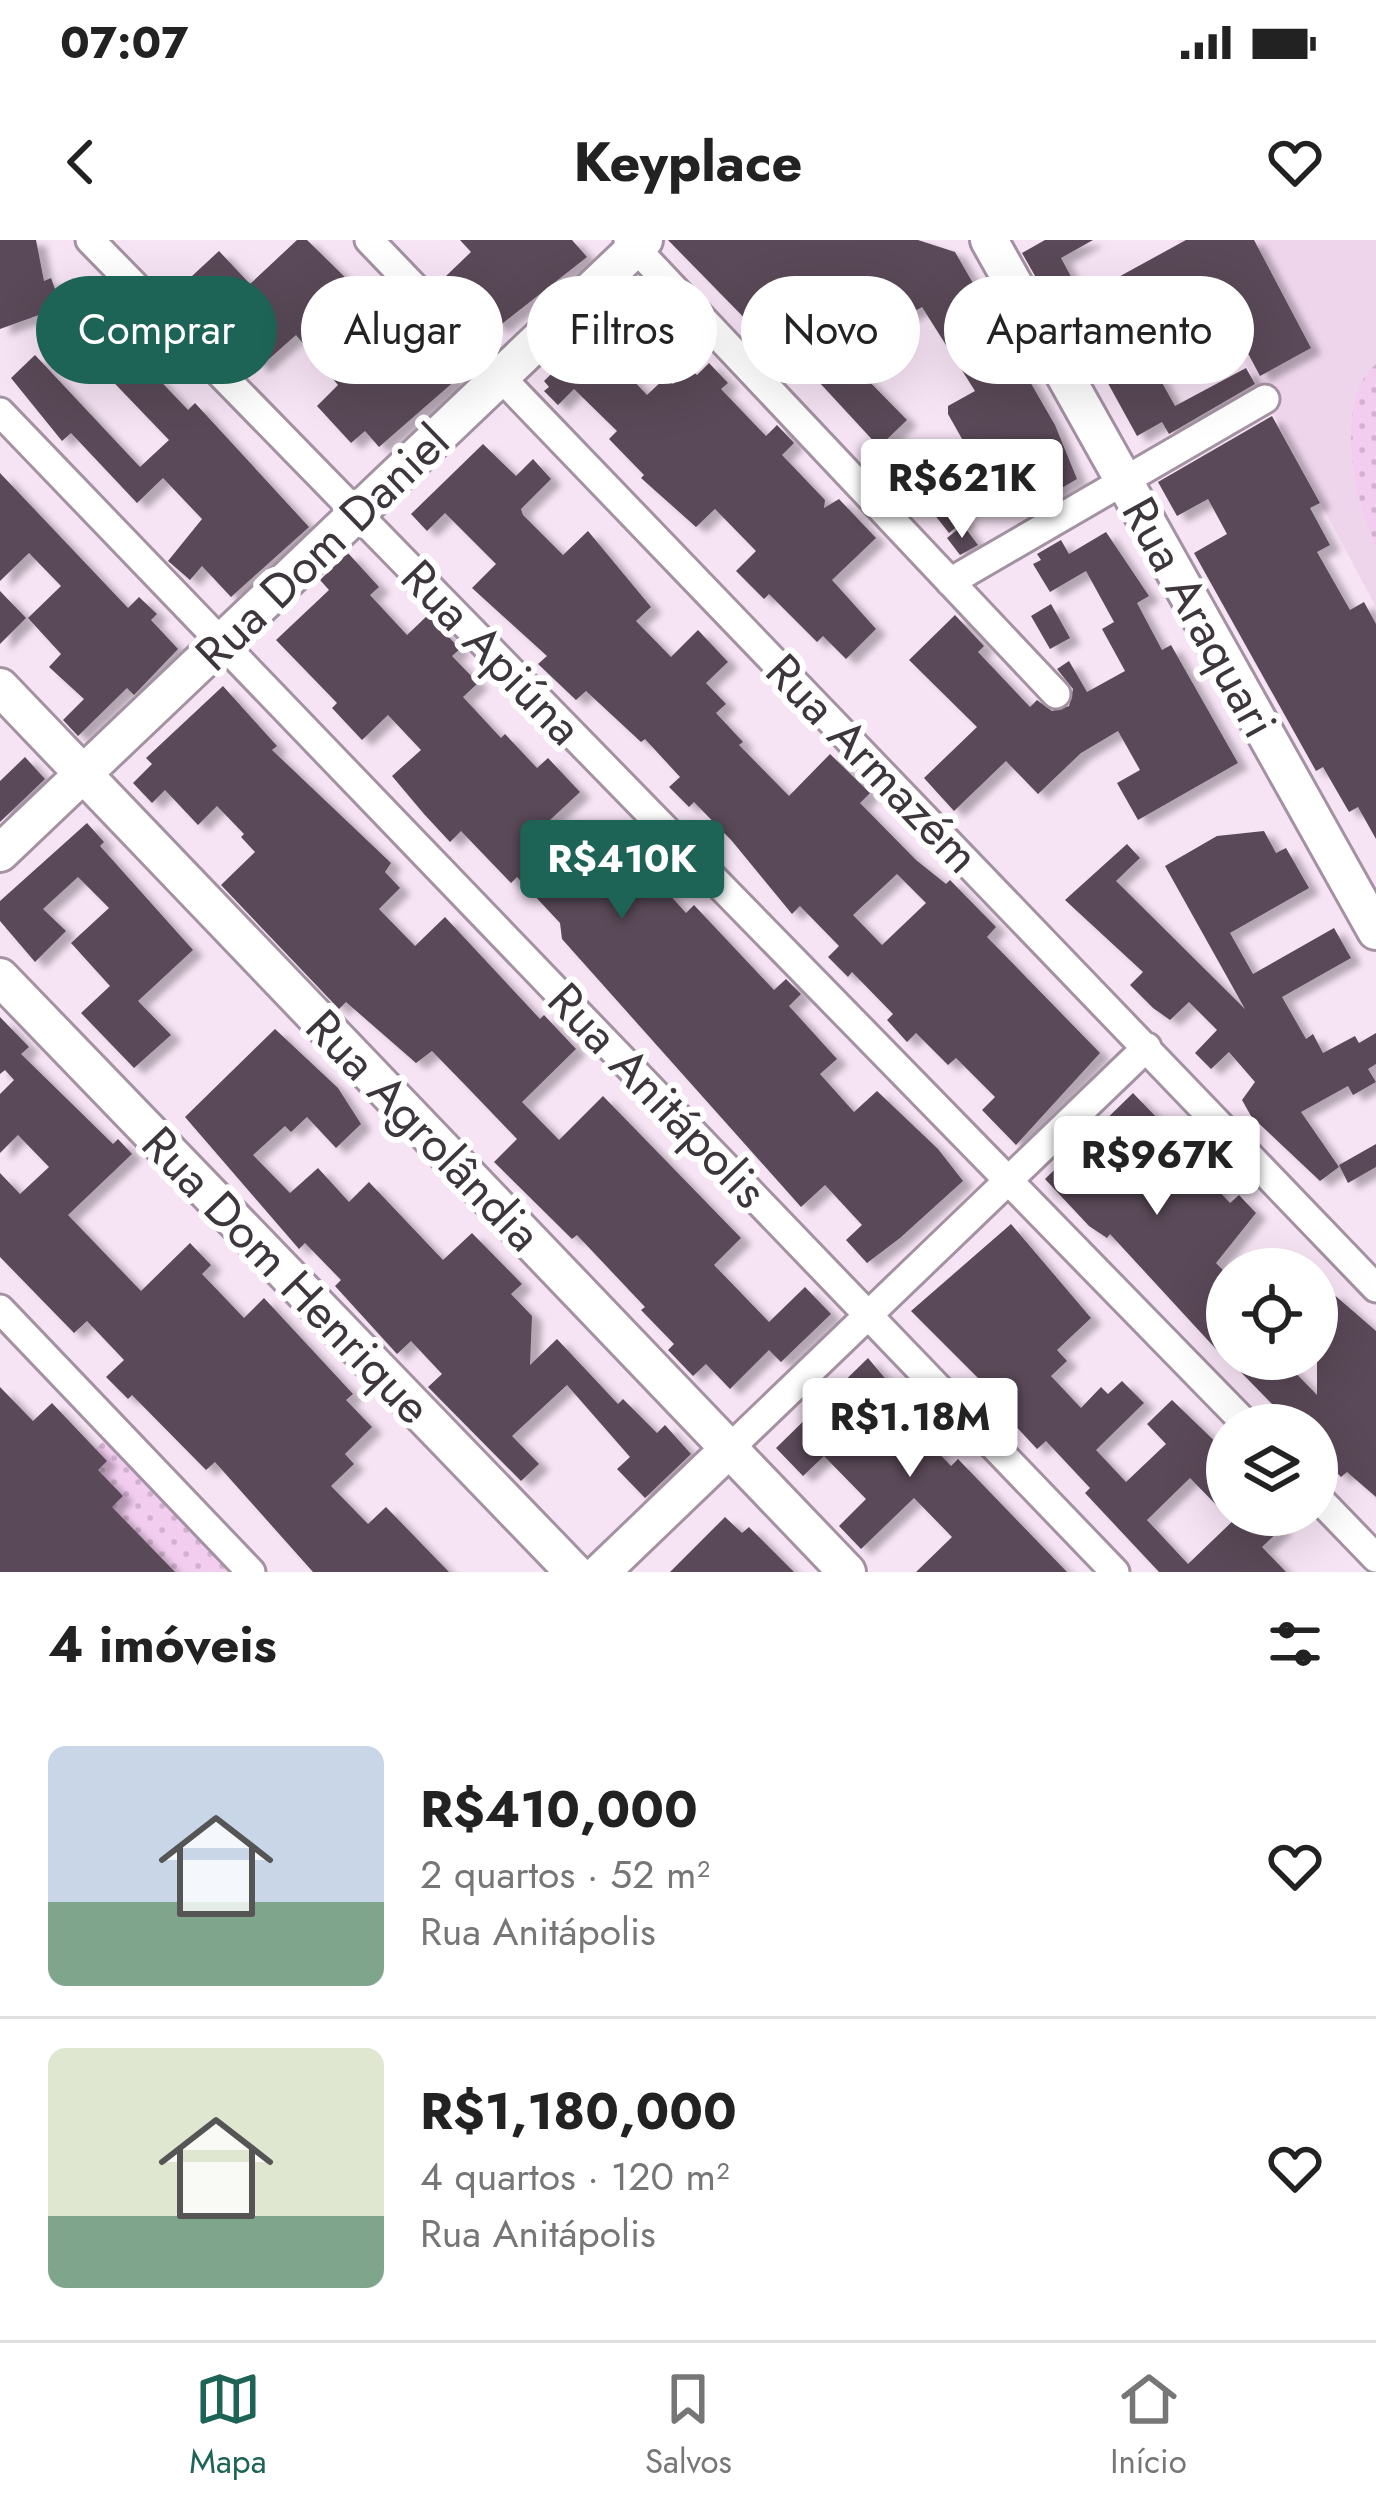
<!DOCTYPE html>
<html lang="pt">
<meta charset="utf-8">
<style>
body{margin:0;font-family:Jost,sans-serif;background:#f2f2f2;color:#222;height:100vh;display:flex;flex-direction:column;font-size:45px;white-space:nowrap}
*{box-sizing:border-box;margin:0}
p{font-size:39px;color:#767676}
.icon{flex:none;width:66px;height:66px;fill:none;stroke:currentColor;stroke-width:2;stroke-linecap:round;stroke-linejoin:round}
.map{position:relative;height:1332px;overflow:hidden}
.drawer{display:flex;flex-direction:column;background:#fff;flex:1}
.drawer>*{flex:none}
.banner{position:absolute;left:36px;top:36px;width:1305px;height:108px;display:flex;gap:24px}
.fabs{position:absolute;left:1206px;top:1008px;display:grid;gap:24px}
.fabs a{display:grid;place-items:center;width:132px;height:132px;border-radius:50%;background:#fff;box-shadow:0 12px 48px #0002;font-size:60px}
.price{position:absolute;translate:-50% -102px;padding:0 27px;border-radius:12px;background:#fff;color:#222;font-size:39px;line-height:78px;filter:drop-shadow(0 3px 6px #0008)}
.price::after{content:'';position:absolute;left:50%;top:72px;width:36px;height:27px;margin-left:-18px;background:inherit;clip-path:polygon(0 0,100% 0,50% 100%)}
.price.active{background:#1d6356;color:#fff}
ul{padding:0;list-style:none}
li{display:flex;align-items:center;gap:36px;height:300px;padding:0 48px}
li+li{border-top:3px solid #e0e0e0}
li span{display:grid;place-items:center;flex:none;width:336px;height:240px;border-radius:18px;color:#555}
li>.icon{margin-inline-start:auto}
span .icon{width:144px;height:144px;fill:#fffc;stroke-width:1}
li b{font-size:51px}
h2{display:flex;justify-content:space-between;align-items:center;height:144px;padding:0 48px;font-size:51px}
.pill{padding:0 42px;border-radius:54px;background:#fff;box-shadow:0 12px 48px #0002;font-size:42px;line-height:108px}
.pill.active{background:#1d6356;color:#fff}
.status{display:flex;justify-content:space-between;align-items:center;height:84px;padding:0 60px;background:#fff;direction:ltr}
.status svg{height:33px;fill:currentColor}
header{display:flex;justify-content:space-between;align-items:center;height:156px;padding:0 48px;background:#fff;font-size:54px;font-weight:700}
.tabs{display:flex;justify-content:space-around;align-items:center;height:168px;border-top:3px solid #e0e0e0;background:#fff;font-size:33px;color:#767676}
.tabs a{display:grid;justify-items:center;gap:6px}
.tabs .active{color:#1d6356}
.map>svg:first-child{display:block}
.built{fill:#eed5ec}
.green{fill:url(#green-dots)}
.building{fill:#5a4a59;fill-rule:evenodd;filter:url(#shadow)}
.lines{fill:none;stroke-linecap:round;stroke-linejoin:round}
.street-casing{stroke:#a392a2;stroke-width:33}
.secondary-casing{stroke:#a392a2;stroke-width:42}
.street{stroke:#fff;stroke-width:27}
.secondary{stroke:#fff;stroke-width:36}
.labels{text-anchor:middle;stroke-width:12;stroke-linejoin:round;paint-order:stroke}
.street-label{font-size:48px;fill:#3e363d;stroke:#fff}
</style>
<div class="status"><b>07:07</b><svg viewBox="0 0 49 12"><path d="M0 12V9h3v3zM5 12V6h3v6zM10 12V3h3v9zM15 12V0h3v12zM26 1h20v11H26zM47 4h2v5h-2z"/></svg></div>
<header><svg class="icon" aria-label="back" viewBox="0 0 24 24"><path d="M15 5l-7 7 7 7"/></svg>Keyplace<svg class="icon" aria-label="heart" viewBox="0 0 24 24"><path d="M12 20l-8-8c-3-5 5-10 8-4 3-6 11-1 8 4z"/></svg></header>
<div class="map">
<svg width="1376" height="1332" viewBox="0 0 1376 1332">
<defs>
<pattern id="green-dots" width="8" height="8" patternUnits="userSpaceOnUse" patternTransform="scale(3)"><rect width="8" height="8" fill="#f2cdf0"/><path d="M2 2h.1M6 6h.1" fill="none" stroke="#d1b1cf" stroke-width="1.8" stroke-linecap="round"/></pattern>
<filter id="shadow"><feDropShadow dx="10" dy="6" stdDeviation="3" flood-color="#0004"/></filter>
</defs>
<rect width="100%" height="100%" fill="#f6e3f4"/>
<!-- built -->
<path class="built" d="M1178,0H1376V367L1265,159Z"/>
<!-- green -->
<path class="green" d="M1376,124V305C1353,261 1334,159 1376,124Z
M115,1190L251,1332H0V1301Z"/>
<!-- building -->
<path class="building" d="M0,0H36L44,41L51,38L62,68L97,36L128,71L110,88L188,170L195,163L309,287L231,357L202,326L190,340L168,321L202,279L163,238L137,263L71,193L62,201L11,138L35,115L140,227L169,200L97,125L107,116L73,80L87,67L65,74L74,101L47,72L0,89Z
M297,0H307L354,46L346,54L389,107L392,103L419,133L436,117L457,139L379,207L365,191L351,203L317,166L338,145L296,95L260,127L242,107L252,97L192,36L219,11L250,44Z
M460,0H572L587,17L498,87L446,36L471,12Z
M668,0H918L955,12L1055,185L1077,239L1036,263L1009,214L980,231L948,174V166L975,151L922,67L859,103L865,109L854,119L863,128L860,132L907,180L879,207L770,89L762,96Z
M1045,0H1093L1061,18L1082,57L1186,0H1254L1311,108L1260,136L1234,87L1156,132L1175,166L1246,128L1255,144L1169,194L1162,182L1137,196L1061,58L1051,64L1022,13Z
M650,51L667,69L613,119L647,155L666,137L673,144L689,128L697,135L709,123L728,143L721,149L766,196L777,185L794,203L782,215L825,260L824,268L839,259L876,298L832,340L876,389L846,419L823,396L817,402L769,354L764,359L736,331L756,311L715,269L696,287L641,238L644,235L609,199L617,191L574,149L558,165L544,151L549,147L544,141L579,107L573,102L588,88L598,99Z
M1272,176L1320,263L1310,268L1330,305L1317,312L1350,370L1364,362L1376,384V599L1358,567L1349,572L1323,527L1316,531L1194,313L1227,294L1208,259L1177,276L1158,242Z
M483,204L516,236L533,219L551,239L521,269L523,275L563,315L588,291L651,367L636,381L671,417L698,390L728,422L706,443L726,464L716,473L743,502L739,505L789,556L830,514L870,553L860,563L916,620L946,644L950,640L996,687L987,697L1100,813L1016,905L982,870L995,857L956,818L948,825L916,793L907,802L887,780L893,774L852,732L848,737L828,717L839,706L800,666L792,674L732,601L694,562L689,567L669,547L680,537L645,499L641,502L586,451L576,460L538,424L547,416L472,348L496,324L445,273L427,291L411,274ZM897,634L926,663L882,705L853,675Z
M928,208L957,244L946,256L965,280L949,293L915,250L905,258L888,238L891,229Z
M0,233L128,368L139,357L157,374L151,380L178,409L134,455L127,448L78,496L63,480L84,459L49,427L61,414L28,378L61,346L29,313L0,341Z
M963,285L978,305L960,315L947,298Z
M1106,292L1149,356L1137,363L1162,410L1171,405L1238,523L1138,580L1117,543L1140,530L1118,491L1081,513L1038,554L1006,521L954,571L924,538L977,487L909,420L955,375L984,406L978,412L1030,467L1037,460L1052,471L1069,466L1073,449L1057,429L1069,421L1087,452L1125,431L1102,389L1114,382L1086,331L1050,352L1033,324L1041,320L1037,314L1061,300L1069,314Z
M348,313L379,347L370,355L407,395L428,375L460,409L452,416L478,443L463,457L501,498L505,494L537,528L548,518L580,552L550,580L584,617L612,591L686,673L694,665L774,750L786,739L801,754L789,766L837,819L820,834L854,872L877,851L938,909L963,941L900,998L867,1023L846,1000L862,985L825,945L801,967L562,699L560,683L517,637L511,643L461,591L450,602L424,574L392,536L421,510L388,475L362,500L332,468L337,463L276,400L329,350L320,340Z
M0,351L26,378L0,404Z
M1051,364L1070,398L1050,409L1031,376Z
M223,446L277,506L272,510L391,623L385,632L400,648L379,669L415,706L445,677L540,779L544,775L576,809L522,862L559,900L603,856L741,998L714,1025L769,1082L805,1047L831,1074L781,1122L769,1110L730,1149L706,1124L693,1136L668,1110L674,1104L641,1070L645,1067L577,995L572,999L494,922L517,899L468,848L432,811L416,823L346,762L339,769L221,645L255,612L241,597L244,594L217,566L198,585L165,550L152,563L133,543L152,524L146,518Z
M25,517L45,539L0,582V541Z
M87,583L104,602L100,606L193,710L138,761L171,795L134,828L81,773L110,746L71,703L109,668L78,637L43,669L66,691L35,722L0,681V661Z
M1264,591L1276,613L1286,608L1309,648L1230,693L1253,734L1334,688L1351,718L1282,757L1306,799L1313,794L1323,813L1355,796L1359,803L1376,793V824L1368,829L1376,842L1353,855L1348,846L1301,872L1339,927L1320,941L1251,876L1242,860L1255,842L1229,812L1211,829L1195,813L1217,790L1189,762L1170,780L1153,768L1130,745L1143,732L1065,660L1127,604L1140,618L1116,641L1245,769L1165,626L1217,596Z
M0,777L29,807L21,814L113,904L118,899L132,914L68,975L141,1051L190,1003L211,1025L202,1034L244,1078L264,1058L353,1154L346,1160L372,1187L345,1214L354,1224L331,1246L368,1284L386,1267L449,1332H313L215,1222L206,1230L132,1155L128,1159L106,1137L124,1120L87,1081L74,1093L0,1017V933L20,954L49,927L18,895L0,913V854L14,840L5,830L0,834Z
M275,789L338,848L361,884L336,908L307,877L291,892L285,886L253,915L290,953L318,928L349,962L369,942L443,1020L472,993L522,1044L511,1054L532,1076L530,1125L557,1099L618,1164L623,1159L657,1193L665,1185L691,1214L645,1258L617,1229L630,1217L567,1145L512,1196L539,1224L521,1241L428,1147L442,1134L411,1101L397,1114L335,1046L341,1040L305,1003L299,1009L185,877Z
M1133,853L1160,881L1116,925L1136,947L1163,923L1179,939L1194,925L1230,963L1239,955L1256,973L1216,1023L1227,1034V1121L1110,994L1107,998L1089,986L1045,939Z
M1376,904V927L1348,943L1339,925Z
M1011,984L1091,1078L1057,1110L1067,1121L1051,1136L1081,1168L1101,1147L1108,1154L1122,1141L1144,1163L1096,1210L1126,1242L1166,1204L1147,1184L1172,1160L1227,1213V1276L1190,1238L1147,1280L1188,1324L1239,1275H1269L1282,1288L1262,1307L1286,1332H1159L1085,1253L1090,1248L1046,1201L1037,1209L1010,1180L1015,1175L911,1071Z
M1331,1052L1376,1091V1257L1347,1232L1341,1237L1317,1212V1185H1265L1276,1168L1228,1119H1282L1317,1155V1068Z
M868,1118L915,1174L908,1181L951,1226L958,1219L1067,1332H916L952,1297L914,1258L861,1309L839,1286L866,1259L824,1216L803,1236L776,1208Z
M0,1147L33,1181L52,1163L107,1221L98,1230L123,1256L112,1267L175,1332H0Z
M725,1277L742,1293L749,1287L794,1332H670Z"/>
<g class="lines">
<!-- street casing -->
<g class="street-casing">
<path id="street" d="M90,0L1247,1185
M369,0L1376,1048
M628,0L1056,454
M0,172L1115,1332
M950,342L1265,159
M0,1069L251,1332
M729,1209L1147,807
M1317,1257L1376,1318"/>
</g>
<!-- secondary casing -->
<g class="secondary-casing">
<path id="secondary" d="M989,0L1376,691
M0,447L847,1332
M0,613L644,0
M0,737L574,1332
M601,1332L729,1209"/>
</g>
<!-- street -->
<use href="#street" class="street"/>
<!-- secondary -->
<use href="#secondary" class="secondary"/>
</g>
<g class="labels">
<!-- street labels -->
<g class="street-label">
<text transform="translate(322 307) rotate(-44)" y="17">Rua Dom Daniel</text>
<text transform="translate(1200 377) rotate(61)" y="17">Rua Araquari</text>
<text transform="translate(492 412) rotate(46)" y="17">Rua Apiúna</text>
<text transform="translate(873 523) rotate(46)" y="17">Rua Armazém</text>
<text transform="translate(658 855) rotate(46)" y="17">Rua Anitápolis</text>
<text transform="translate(424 890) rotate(46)" y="17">Rua Agrolândia</text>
<text transform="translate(287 1035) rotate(46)" y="17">Rua Dom Henrique</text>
</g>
</g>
</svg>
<div class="fabs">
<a><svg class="icon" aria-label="locate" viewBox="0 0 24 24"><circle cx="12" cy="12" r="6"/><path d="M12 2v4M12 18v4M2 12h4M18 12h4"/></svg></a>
<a><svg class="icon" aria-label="layers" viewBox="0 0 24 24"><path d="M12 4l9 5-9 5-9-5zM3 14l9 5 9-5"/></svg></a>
</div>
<b class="price" style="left:962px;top:301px">R$621K</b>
<b class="price active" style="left:622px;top:682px">R$410K</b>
<b class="price" style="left:1157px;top:978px">R$967K</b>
<b class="price" style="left:910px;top:1240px">R$1.18M</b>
<div class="banner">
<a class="pill active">Comprar</a>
<a class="pill">Alugar</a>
<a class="pill">Filtros</a>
<a class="pill">Novo</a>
<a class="pill">Apartamento</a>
</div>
</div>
<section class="drawer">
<h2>4 imóveis<svg class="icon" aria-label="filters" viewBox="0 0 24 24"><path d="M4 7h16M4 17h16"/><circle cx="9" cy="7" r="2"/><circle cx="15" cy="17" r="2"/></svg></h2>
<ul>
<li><span style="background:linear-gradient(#c9d6e8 65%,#7fa58c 0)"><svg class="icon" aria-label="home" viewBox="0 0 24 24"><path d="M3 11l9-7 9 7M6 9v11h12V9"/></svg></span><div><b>R$410,000</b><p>2 quartos · 52 m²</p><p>Rua Anitápolis</p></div><svg class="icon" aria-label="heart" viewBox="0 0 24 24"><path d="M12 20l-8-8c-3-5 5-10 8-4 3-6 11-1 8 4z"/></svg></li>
<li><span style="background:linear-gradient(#dfe7d0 70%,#7fa58c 0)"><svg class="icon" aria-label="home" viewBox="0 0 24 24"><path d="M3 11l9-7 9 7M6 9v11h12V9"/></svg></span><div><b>R$1,180,000</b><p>4 quartos · 120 m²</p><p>Rua Anitápolis</p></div><svg class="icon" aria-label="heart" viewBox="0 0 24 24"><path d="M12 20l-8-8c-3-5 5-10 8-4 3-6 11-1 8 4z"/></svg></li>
</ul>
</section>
<nav class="tabs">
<a class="active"><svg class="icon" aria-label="map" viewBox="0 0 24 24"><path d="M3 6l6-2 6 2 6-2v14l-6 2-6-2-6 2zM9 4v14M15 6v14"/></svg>Mapa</a>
<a><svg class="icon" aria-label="saved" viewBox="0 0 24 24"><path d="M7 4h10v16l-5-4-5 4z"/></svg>Salvos</a>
<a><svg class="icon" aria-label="home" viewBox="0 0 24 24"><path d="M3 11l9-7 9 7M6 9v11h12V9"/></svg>Início</a>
</nav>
